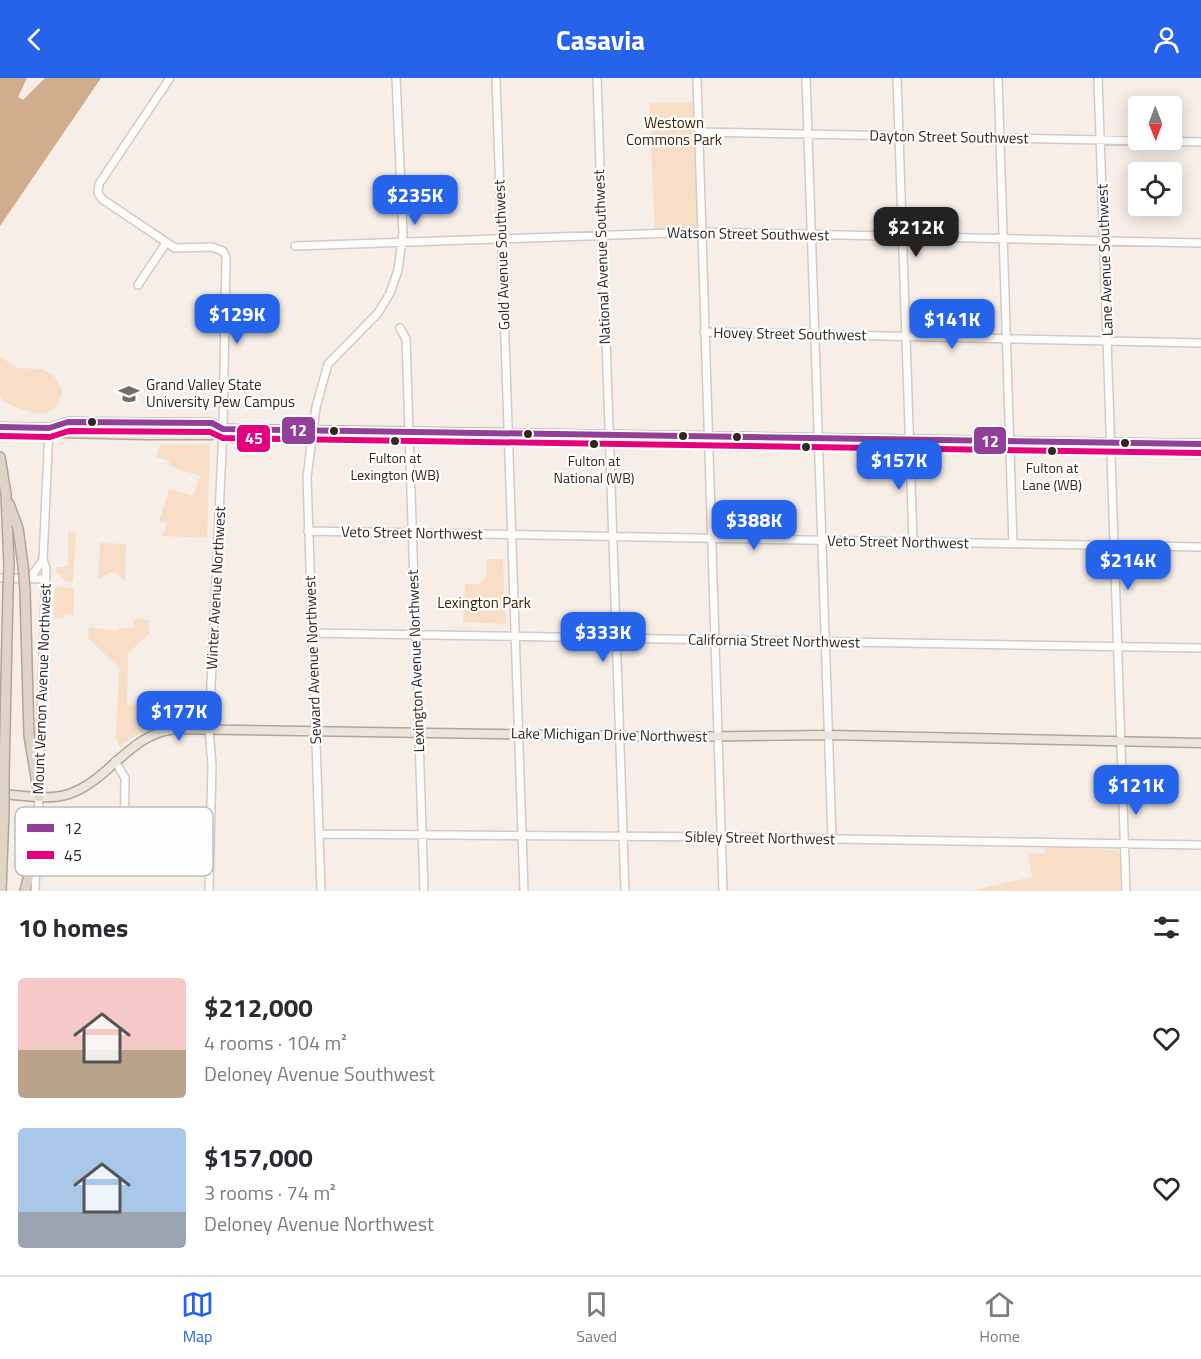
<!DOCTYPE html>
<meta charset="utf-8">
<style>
body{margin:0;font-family:"Titillium Web",sans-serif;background:#f2f2f3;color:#2b2b33;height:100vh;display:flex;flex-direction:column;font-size:22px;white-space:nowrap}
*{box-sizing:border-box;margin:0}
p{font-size:20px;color:#7c7c81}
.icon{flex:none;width:33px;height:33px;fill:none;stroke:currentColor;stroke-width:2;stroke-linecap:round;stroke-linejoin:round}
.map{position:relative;height:813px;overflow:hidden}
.side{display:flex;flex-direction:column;background:#fff;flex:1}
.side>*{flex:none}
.needle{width:39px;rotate:179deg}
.controls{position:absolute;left:1128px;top:18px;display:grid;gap:12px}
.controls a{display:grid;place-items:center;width:54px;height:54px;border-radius:6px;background:#fff;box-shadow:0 3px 15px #0003;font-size:30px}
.price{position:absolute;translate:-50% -51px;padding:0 14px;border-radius:12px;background:#2563eb;color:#fff;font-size:20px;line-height:39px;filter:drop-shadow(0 2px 3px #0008)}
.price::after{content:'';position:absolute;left:50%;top:36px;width:18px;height:14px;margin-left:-9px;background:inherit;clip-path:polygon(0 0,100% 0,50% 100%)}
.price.selected{background:#222;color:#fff}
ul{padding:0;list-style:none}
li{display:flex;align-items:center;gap:18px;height:150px;padding:0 18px}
li span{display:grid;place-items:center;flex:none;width:168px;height:120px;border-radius:6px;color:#555}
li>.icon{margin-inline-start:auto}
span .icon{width:72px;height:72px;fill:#fffc;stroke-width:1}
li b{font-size:26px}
h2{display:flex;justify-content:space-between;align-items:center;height:72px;padding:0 18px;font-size:26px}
header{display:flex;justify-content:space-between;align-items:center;height:78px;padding:0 18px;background:#2563eb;color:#fff;font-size:27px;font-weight:700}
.tabs{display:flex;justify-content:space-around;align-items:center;height:84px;border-top:2px solid #e1e1e2;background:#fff;font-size:16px;color:#7c7c81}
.tabs a{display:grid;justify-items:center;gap:3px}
.tabs .selected{color:#2563eb}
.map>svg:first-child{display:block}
.green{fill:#f8dec7}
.water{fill:#d0ad8d}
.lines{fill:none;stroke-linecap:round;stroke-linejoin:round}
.minor-casing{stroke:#d2cac3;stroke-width:10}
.major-casing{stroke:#b2a496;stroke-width:11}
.highway-casing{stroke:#b2a496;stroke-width:12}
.minor{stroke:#fefcfb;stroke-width:7}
.major{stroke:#ebe5de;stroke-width:8}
.highway{stroke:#e0d4c9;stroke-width:9}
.highway-bridge-casing{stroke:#b2a496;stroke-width:12;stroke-linecap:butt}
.highway-bridge{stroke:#e0d4c9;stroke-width:9}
.bus-1-casing{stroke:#fefefe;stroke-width:10}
.bus-2-casing{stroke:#fefefe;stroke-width:10}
.bus-1{stroke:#913f98;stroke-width:6}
.bus-2{stroke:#e5007d;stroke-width:6}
.bus-dot{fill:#30271f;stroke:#fefefe;stroke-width:2}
.labels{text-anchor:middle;stroke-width:4.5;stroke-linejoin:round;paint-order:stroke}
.bus-label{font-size:14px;fill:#30271f;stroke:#fefefe}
.park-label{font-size:15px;fill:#412200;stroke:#fefefe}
.street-label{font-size:15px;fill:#30271f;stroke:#fefefe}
.poi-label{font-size:15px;fill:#30271f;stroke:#fefefe;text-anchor:start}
.key{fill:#fefefe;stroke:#c0bebb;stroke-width:1.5}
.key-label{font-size:16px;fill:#30271f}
.line-badge{stroke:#fefefe;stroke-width:2}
.badge-label{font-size:16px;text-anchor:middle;font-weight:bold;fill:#fff}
</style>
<header><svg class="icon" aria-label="back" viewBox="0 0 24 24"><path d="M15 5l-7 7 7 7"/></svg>Casavia<svg class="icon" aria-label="person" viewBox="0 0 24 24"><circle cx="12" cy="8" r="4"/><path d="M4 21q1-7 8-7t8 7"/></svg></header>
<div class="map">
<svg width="1201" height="813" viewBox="0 0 1201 813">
<rect width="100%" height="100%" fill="#f6eee7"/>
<!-- green -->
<path class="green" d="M697,24L701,154L655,155L649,25Z
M0,279L18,290L41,291L53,296L62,312C57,349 24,333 3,323L0,315Z
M160,366H206L210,370L207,460L162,458L167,446L159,443L169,411L193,418L200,398L169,388V383L156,379Z
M68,453L76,454L73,504H67L56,494V489H64L68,486Z
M100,465L126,466L125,504L117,495L110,494L98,502Z
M487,481H503L506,546L463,544L465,506H480L486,498Z
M59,509L74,510V537L64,536L63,541L54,540L55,512Z
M134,541L149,542V556L128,575L127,626L136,627L137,634L192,636L193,630H200V640L198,644C167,644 144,649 120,669L116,661L119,590L88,560L89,549L118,553V550H134Z
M1046,769L1117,772L1121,780L1122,813H969L1032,799L1028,775L1045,776Z"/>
<!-- water -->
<path class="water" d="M0,0H27L18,19L23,22L45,0H101L0,148Z"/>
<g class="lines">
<!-- minor casing -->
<g class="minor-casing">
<path id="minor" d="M170,0L99,106L98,115L102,121L175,170L212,169L223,173L226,179L223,351L209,651L212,687L209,813
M496,0L524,813
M597,0L625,813
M697,0L723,813
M806,0L832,760
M897,0L913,464
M998,0L1013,466
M1098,0L1126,813
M698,54L1201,64
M295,168L701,154L1201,165
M138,207L166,165
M400,250L406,261L424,813
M704,254L1201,265
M308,453L1201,469
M26,499L32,497L43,482
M0,500L45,501
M311,555L1201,570
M115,683L125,700L124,772
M39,700L46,490L43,482L49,350
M319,756L722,759L1201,767
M37,766L39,714
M35,813L36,780
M321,813L307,399L316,329L328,286L378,235L390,215L398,192L403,155L396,0"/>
</g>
<!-- major casing -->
<g class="major-casing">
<path id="major" d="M0,349L49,350L68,344L212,345L223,351H231L1201,366
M49,350L63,355L145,357H211L223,351
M0,716C22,717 48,723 69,716C110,702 129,656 175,651L674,659L829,657L1201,665"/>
</g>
<!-- highway casing -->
<g class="highway-casing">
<path id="highway" d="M0,379L6,416L9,487
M9,426L18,450L23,487
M25,512L29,657L39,718
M4,696L8,512
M1,813L4,733
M25,813L37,764"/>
</g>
<!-- minor -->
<use href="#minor" class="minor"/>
<!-- major -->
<use href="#major" class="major"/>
<!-- highway -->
<use href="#highway" class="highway"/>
<!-- highway-bridge casing -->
<g class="highway-bridge-casing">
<path id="highway-bridge" d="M23,487L25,512
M8,512L9,487
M4,733V696"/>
</g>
<!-- highway-bridge -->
<use href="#highway-bridge" class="highway-bridge"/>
<!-- bus-1 casing -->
<g class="bus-1-casing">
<path id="bus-1" d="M0,349L49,350L68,344L212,345L223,351L1201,366"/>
</g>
<!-- bus-2 casing -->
<g class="bus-2-casing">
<path id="bus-2" d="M0,358L50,359L69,353L210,354L223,360L1201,375"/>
</g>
<!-- bus-1 -->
<use href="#bus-1" class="bus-1"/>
<!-- bus-2 -->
<use href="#bus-2" class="bus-2"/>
</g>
<!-- icons -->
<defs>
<g id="university-bare" transform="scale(1.62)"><path d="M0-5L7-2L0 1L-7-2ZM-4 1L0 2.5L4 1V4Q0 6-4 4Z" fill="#756d65" stroke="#fefefe" stroke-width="2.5" paint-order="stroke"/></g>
</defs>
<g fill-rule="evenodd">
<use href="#university-bare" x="129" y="316"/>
</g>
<!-- markers -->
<g class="bus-dot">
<circle cx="92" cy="344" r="5"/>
<circle cx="334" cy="353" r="5"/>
<circle cx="528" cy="356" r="5"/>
<circle cx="683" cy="358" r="5"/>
<circle cx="737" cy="359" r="5"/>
<circle cx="395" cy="363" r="5"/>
<circle cx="1125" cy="365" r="5"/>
<circle cx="594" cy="366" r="5"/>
<circle cx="806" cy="369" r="5"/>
<circle cx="1052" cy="373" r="5"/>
</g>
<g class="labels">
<!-- bus labels -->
<g class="bus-label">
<text x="395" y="385">Fulton at<tspan x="395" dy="17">Lexington (WB)</tspan></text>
<text x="594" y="388">Fulton at<tspan x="594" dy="17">National (WB)</tspan></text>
<text x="1052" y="395">Fulton at<tspan x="1052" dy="17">Lane (WB)</tspan></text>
</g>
<!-- park labels -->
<g class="park-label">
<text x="674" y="50">Westown<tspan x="674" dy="17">Commons Park</tspan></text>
<text x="484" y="530">Lexington Park</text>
</g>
<!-- street labels -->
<g class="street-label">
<text transform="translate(949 59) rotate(1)" y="5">Dayton Street Southwest</text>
<text transform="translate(748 156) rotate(1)" y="5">Watson Street Southwest</text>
<text transform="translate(502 177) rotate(-92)" y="5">Gold Avenue Southwest</text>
<text transform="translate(602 179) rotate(-92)" y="5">National Avenue Southwest</text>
<text transform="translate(1105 182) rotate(-92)" y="5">Lane Avenue Southwest</text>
<text transform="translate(790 256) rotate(1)" y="5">Hovey Street Southwest</text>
<text transform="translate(412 455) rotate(1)" y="5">Veto Street Northwest</text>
<text transform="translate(898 464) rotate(1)" y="5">Veto Street Northwest</text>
<text transform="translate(216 510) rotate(-87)" y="5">Winter Avenue Northwest</text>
<text transform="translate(774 563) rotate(1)" y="5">California Street Northwest</text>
<text transform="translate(313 582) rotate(-92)" y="5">Seward Avenue Northwest</text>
<text transform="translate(416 583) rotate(-92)" y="5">Lexington Avenue Northwest</text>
<text transform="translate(42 611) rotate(-88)" y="5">Mount Vernon Avenue Northwest</text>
<text transform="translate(609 657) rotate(1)" y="5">Lake Michigan Drive Northwest</text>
<text transform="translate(760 760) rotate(1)" y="5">Sibley Street Northwest</text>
</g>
<!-- poi labels -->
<g class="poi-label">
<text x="146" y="312">Grand Valley State<tspan x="146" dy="17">University Pew Campus</tspan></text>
</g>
</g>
<!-- legend -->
<rect x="15" y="729" width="198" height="69" rx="9" class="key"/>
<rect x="27" y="746" width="27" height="8" fill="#913f98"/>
<rect x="27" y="773" width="27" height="8" fill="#e5007d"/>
<g class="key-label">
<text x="64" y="756">12</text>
<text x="64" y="783">45</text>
</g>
<g class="line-badge">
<rect x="281" y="338" width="35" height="29" rx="6" fill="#913f98"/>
<rect x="236" y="346" width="35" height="29" rx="6" fill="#e5007d"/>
<rect x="973" y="348" width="34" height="29" rx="6" fill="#913f98"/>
</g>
<g class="badge-label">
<text x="298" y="358">12</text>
<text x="254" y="366">45</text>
<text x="990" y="369">12</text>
</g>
</svg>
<div class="controls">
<a><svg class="needle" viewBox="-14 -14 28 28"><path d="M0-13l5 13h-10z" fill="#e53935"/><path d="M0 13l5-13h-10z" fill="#7c7c81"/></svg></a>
<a><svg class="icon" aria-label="locate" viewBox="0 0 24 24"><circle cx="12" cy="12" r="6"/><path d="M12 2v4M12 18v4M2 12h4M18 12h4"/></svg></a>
</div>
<b class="price" style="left:415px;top:148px">$235K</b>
<b class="price selected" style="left:916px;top:180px">$212K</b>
<b class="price" style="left:237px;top:267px">$129K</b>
<b class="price" style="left:952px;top:272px">$141K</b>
<b class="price" style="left:899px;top:413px">$157K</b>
<b class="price" style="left:754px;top:473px">$388K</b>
<b class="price" style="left:1128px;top:513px">$214K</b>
<b class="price" style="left:603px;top:585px">$333K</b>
<b class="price" style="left:179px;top:664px">$177K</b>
<b class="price" style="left:1136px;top:738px">$121K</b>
</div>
<section class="side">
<h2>10 homes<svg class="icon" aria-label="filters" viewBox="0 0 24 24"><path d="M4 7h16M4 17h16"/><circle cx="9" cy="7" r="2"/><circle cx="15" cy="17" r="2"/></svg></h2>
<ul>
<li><span style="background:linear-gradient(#f6c9c9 60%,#b9a48a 0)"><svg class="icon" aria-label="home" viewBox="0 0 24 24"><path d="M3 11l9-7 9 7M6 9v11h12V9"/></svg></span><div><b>$212,000</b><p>4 rooms · 104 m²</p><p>Deloney Avenue Southwest</p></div><svg class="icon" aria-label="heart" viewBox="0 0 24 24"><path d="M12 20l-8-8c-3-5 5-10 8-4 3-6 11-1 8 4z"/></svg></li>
<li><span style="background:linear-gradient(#a9c7e8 70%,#9aa5b1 0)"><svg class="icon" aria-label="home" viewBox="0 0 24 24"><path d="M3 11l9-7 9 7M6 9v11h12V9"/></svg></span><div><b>$157,000</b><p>3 rooms · 74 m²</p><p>Deloney Avenue Northwest</p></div><svg class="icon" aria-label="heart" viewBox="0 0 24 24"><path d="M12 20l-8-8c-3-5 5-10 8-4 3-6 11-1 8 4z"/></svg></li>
</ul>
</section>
<nav class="tabs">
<a class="selected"><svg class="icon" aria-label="map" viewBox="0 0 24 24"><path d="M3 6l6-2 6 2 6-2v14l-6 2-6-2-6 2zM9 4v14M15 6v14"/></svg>Map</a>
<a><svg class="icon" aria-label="saved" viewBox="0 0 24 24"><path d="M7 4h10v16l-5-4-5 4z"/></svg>Saved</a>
<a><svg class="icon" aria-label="home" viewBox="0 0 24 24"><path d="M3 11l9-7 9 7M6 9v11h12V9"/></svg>Home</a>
</nav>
